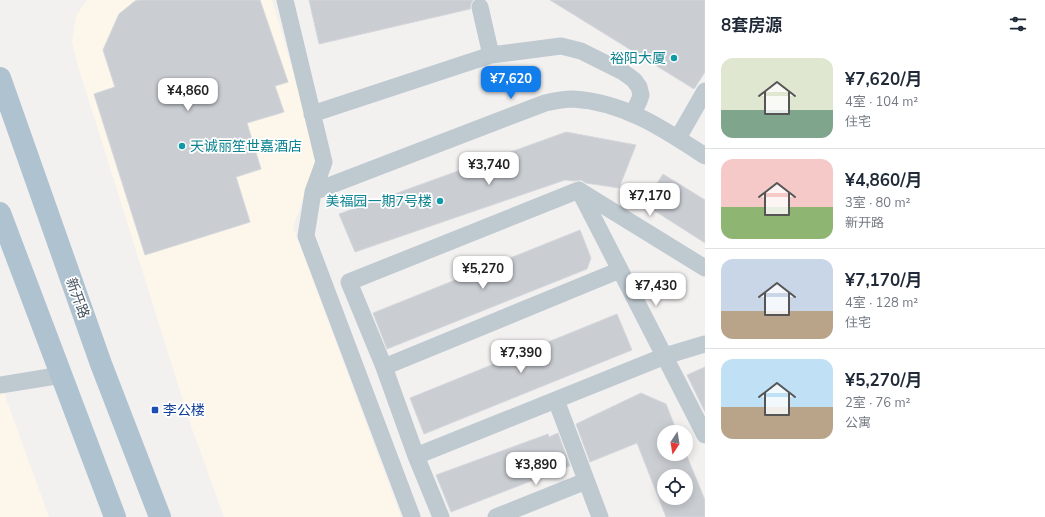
<!DOCTYPE html>
<html lang="zh">
<meta charset="utf-8">
<style>
body{margin:0;font-family:"Nunito Sans","Noto Sans SC",sans-serif;background:#f2f2f3;color:#1f2937;height:100vh;display:flex;flex-direction:column;font-size:15px;white-space:nowrap}
*{box-sizing:border-box;margin:0}
p{font-size:13px;color:#747a83}
.icon{flex:none;width:22px;height:22px;fill:none;stroke:currentColor;stroke-width:2;stroke-linecap:round;stroke-linejoin:round}
.map{position:relative;flex:1;overflow:hidden}
.drawer{display:flex;flex-direction:column;background:#fff;width:340px}
.drawer>*{flex:none}
.needle{width:26px;rotate:192deg}
.tools{position:absolute;left:657px;top:425px;display:grid;gap:8px}
.tools a{display:grid;place-items:center;width:36px;height:36px;border-radius:50%;background:#fff;box-shadow:0 2px 10px #0003;font-size:20px}
.price{position:absolute;translate:-50% -34px;padding:0 9px;border-radius:8px;background:#fff;color:#222;font-size:13px;line-height:26px;filter:drop-shadow(0 1px 2px #0008)}
.price::after{content:'';position:absolute;left:50%;top:24px;width:12px;height:9px;margin-left:-6px;background:inherit;clip-path:polygon(0 0,100% 0,50% 100%)}
.price.current{background:#127eeb;color:#fff}
ul{padding:0;list-style:none}
li{display:flex;align-items:center;gap:12px;height:100px;padding:0 16px}
li+li{border-top:1px solid #e0e1e3}
li span{display:grid;place-items:center;flex:none;width:112px;height:80px;border-radius:12px;color:#555}
li>.icon{margin-inline-start:auto}
span .icon{width:48px;height:48px;fill:#fffc;stroke-width:1}
li b{font-size:17px}
h2{display:flex;justify-content:space-between;align-items:center;height:48px;padding:0 16px;font-size:17px}
main{display:flex;flex:1;min-height:0}
.map>svg:first-child{display:block}
.commercial{fill:#fdf6ea}
.building{fill:#caced3;stroke:#d4d7dc;fill-rule:evenodd}
.lines{fill:none;stroke-linecap:round;stroke-linejoin:round}
.minor{stroke:#bec9d0;stroke-width:17}
.primary{stroke:#afc2d0;stroke-width:22}
.culture-dot{fill:#0f9aa8;stroke:#fff;stroke-width:1.5}
.transit-dot{fill:#1a4fb4;stroke:#fff;stroke-width:1.5}
.labels{text-anchor:middle;stroke-width:3.5;stroke-linejoin:round;paint-order:stroke}
.culture-label{font-size:14px;fill:#0d838f;stroke:#fff;text-anchor:end}
.street-label{font-size:14px;fill:#47555f;stroke:#fff}
.transit-label{font-size:14px;fill:#164399;stroke:#fff;text-anchor:start}
</style>
<main>
<div class="map">
<svg width="705" height="517" viewBox="0 0 705 517">
<rect width="100%" height="100%" fill="#f3f0f0"/>
<!-- commercial -->
<path class="commercial" d="M87,0H272L318,157L293,227L401,517H224L191,426L78,66L72,42L76,16Z
M0,382L49,517H0Z"/>
<!-- building -->
<path class="building" d="M139,0H260L288,82L275,86L284,112L247,123L261,169L236,177L250,222L145,255L94,94L115,87L103,50L119,14L135,1Z
M309,0H473L471,4L470,9L319,44Z
M550,0H705V72L694,89Z
M566,132L636,145L619,188L586,183L581,180L574,181L565,180L355,252L339,214Z
M663,174L705,200V243L644,204Z
M580,230L591,258L587,269L387,349L373,313Z
M617,314L632,350L424,434L410,398Z
M705,367V412L687,375Z
M641,393L666,404L677,432H664V454H686L705,500V517H666L637,443L590,462L576,424ZM664,476H686V498H664Z
M558,433L570,466L451,512L436,475L548,434L549,437Z"/>
<g class="lines">
<!-- minor -->
<path class="minor" d="M285,0L324,162L313,192L306,236L412,517
M480,7L491,55
M312,114L491,55L561,46L581,51L623,72L634,80L639,87L641,95L639,101L633,113
M678,138L705,91
M579,190L349,282L384,367L620,270
M579,190L705,435
M580,191L705,268
M313,192L545,103C554,101 564,99 573,99C624,102 664,129 705,156
M384,367L416,456L665,356L705,344
M0,385L62,375
M556,400L600,517
M416,456L441,517
M496,517L586,481"/>
<!-- primary -->
<path class="primary" d="M0,78L101,364L160,517
M0,213L115,517"/>
</g>
<!-- markers -->
<g class="culture-dot">
<circle cx="674" cy="58" r="4"/>
<circle cx="182" cy="146" r="4"/>
<circle cx="440" cy="201" r="4"/>
</g>
<rect class="transit-dot" x="151" y="406" width="8" height="8" rx="2"/>
<g class="labels">
<!-- culture labels -->
<g class="culture-label">
<text x="666" y="63">裕阳大厦</text>
<text x="190" y="151" text-anchor="start">天诚丽笙世嘉酒店</text>
<text x="432" y="206">美福园一期7号楼</text>
</g>
<!-- street labels -->
<g class="street-label">
<text transform="translate(78 298) rotate(70)" y="5">新开路</text>
</g>
<!-- transit labels -->
<g class="transit-label">
<text x="163" y="415">李公楼</text>
</g>
</g>
</svg>
<div class="tools">
<a><svg class="needle" viewBox="-14 -14 28 28"><path d="M0-13l5 13h-10z" fill="#e53935"/><path d="M0 13l5-13h-10z" fill="#747a83"/></svg></a>
<a><svg class="icon" aria-label="locate" viewBox="0 0 24 24"><circle cx="12" cy="12" r="6"/><path d="M12 2v4M12 18v4M2 12h4M18 12h4"/></svg></a>
</div>
<b class="price current" style="left:511px;top:100px">¥7,620</b>
<b class="price" style="left:188px;top:112px">¥4,860</b>
<b class="price" style="left:489px;top:186px">¥3,740</b>
<b class="price" style="left:650px;top:217px">¥7,170</b>
<b class="price" style="left:483px;top:290px">¥5,270</b>
<b class="price" style="left:656px;top:307px">¥7,430</b>
<b class="price" style="left:521px;top:374px">¥7,390</b>
<b class="price" style="left:536px;top:486px">¥3,890</b>
</div>
<section class="drawer">
<h2>8套房源<svg class="icon" aria-label="filters" viewBox="0 0 24 24"><path d="M4 7h16M4 17h16"/><circle cx="9" cy="7" r="2"/><circle cx="15" cy="17" r="2"/></svg></h2>
<ul>
<li><span style="background:linear-gradient(#dfe7d0 65%,#7fa58c 0)"><svg class="icon" aria-label="home" viewBox="0 0 24 24"><path d="M3 11l9-7 9 7M6 9v11h12V9"/></svg></span><div><b>¥7,620/月</b><p>4室 · 104 m²</p><p>住宅</p></div></li>
<li><span style="background:linear-gradient(#f6c9c9 60%,#8fb573 0)"><svg class="icon" aria-label="home" viewBox="0 0 24 24"><path d="M3 11l9-7 9 7M6 9v11h12V9"/></svg></span><div><b>¥4,860/月</b><p>3室 · 80 m²</p><p>新开路</p></div></li>
<li><span style="background:linear-gradient(#c9d6e8 65%,#b9a48a 0)"><svg class="icon" aria-label="home" viewBox="0 0 24 24"><path d="M3 11l9-7 9 7M6 9v11h12V9"/></svg></span><div><b>¥7,170/月</b><p>4室 · 128 m²</p><p>住宅</p></div></li>
<li><span style="background:linear-gradient(#bfe0f5 60%,#b9a48a 0)"><svg class="icon" aria-label="home" viewBox="0 0 24 24"><path d="M3 11l9-7 9 7M6 9v11h12V9"/></svg></span><div><b>¥5,270/月</b><p>2室 · 76 m²</p><p>公寓</p></div></li>
</ul>
</section>
</main>
